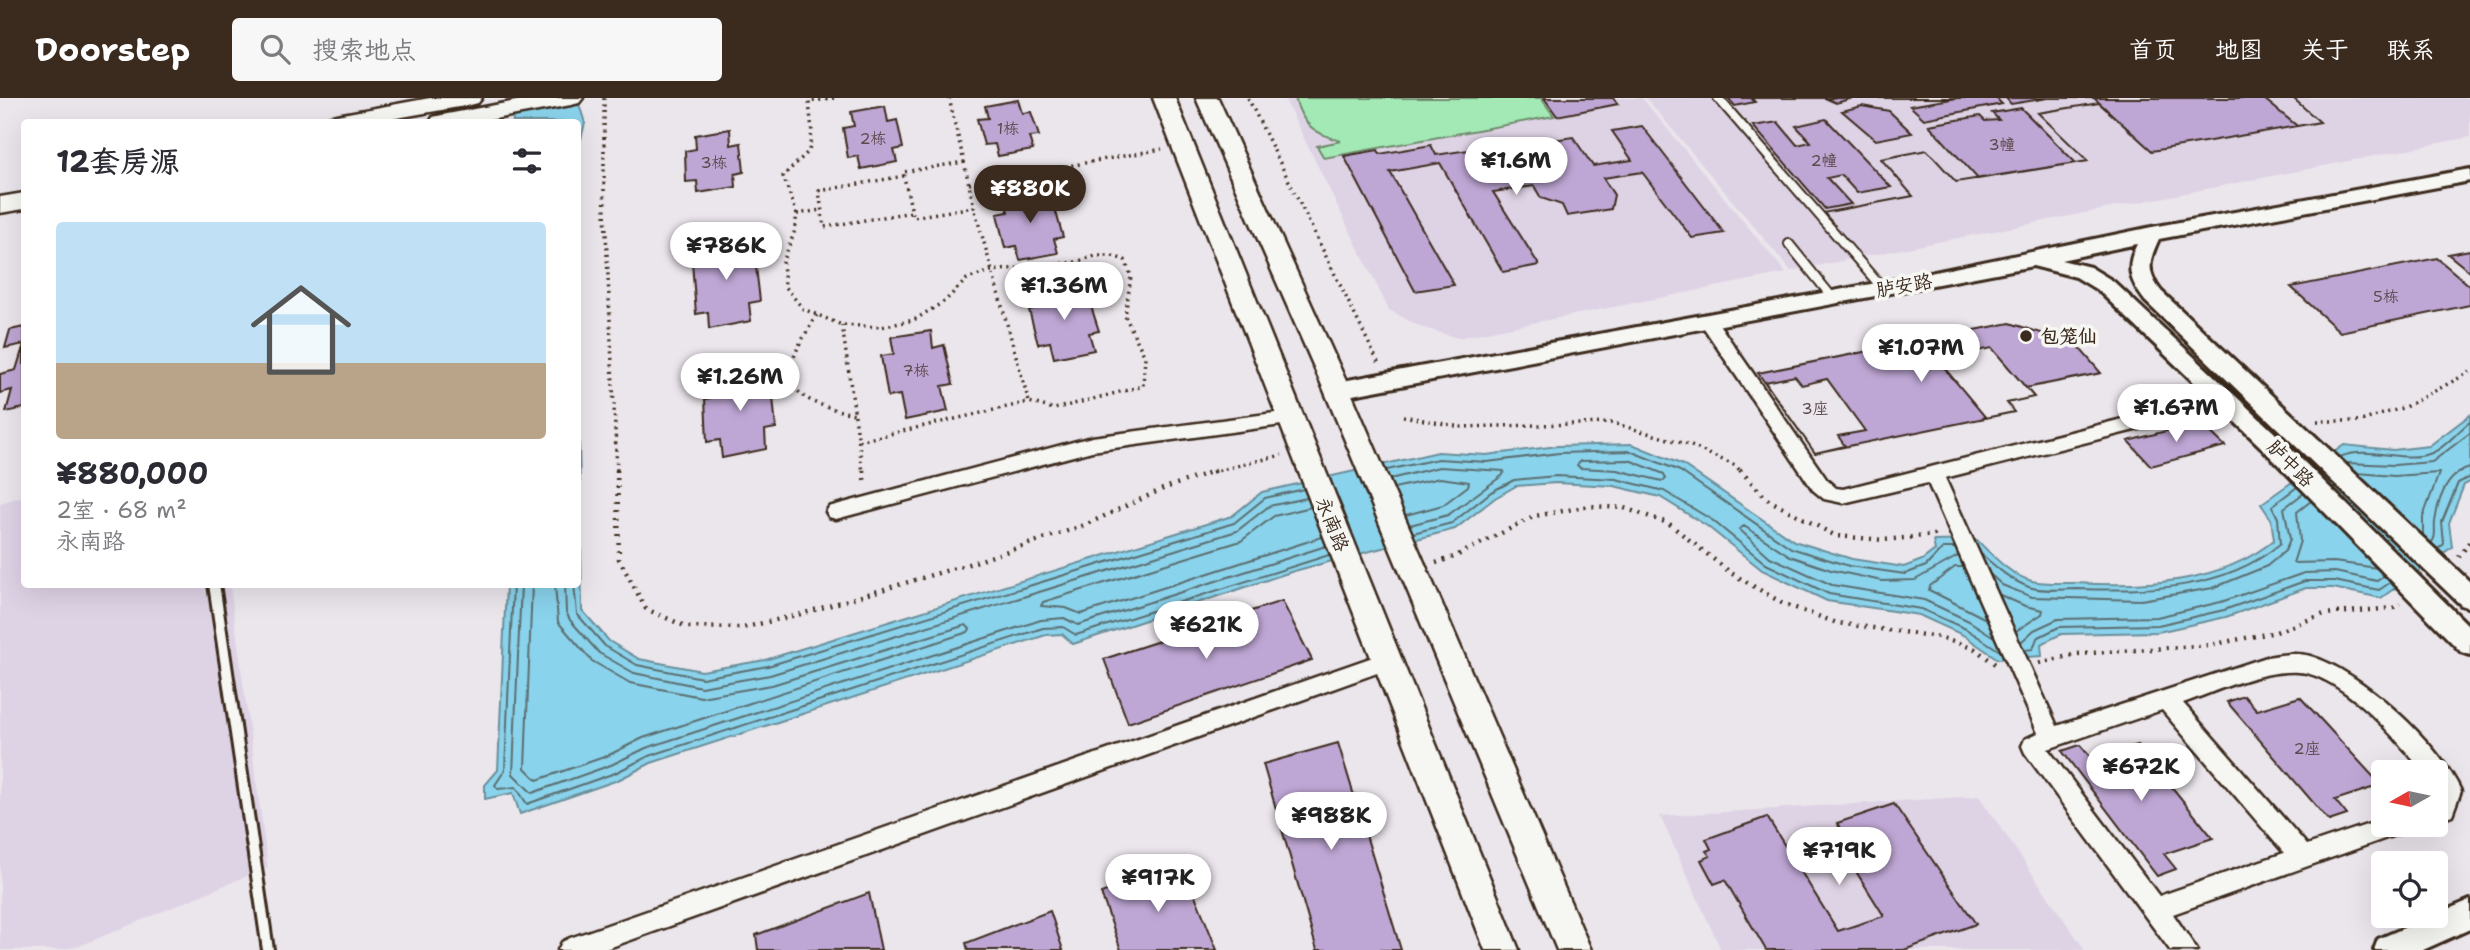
<!DOCTYPE html>
<html lang="zh">
<meta charset="utf-8">
<style>
body{margin:0;font-family:"Shantell Sans","LXGW WenKai TC",sans-serif;background:#f7f7f7;color:#2b2b33;height:100vh;display:flex;flex-direction:column;font-size:26px;white-space:nowrap}
*{box-sizing:border-box;margin:0}
p{font-size:23px;color:#7c7c81}
.icon{flex:none;width:38px;height:38px;fill:none;stroke:currentColor;stroke-width:2;stroke-linecap:round;stroke-linejoin:round}
.map{position:relative;flex:1;overflow:hidden}
.drawer{position:absolute;left:21px;top:21px;width:560px;height:469px;display:flex;flex-direction:column;background:#fff;border-radius:7px;box-shadow:0 7px 28px #0002}
.drawer>*{flex:none}
.needle{width:46px;rotate:261deg}
.controls{position:absolute;left:2371px;top:662px;display:grid;gap:14px}
.controls a{display:grid;place-items:center;width:77px;height:77px;border-radius:7px;background:#fff;box-shadow:0 7px 28px #0002;font-size:35px}
.price{position:absolute;translate:-50% -60px;padding:0 16px;border-radius:24px;background:#fff;color:#222;font-size:23px;line-height:46px;filter:drop-shadow(0 2px 4px #0008)}
.price::after{content:'';position:absolute;left:50%;top:42px;width:21px;height:16px;margin-left:-10px;background:inherit;clip-path:polygon(0 0,100% 0,50% 100%)}
.price.current{background:#3b2a1e;color:#fff}
ul{padding:0;list-style:none}
li{display:grid;align-content:center;gap:14px;height:371px;padding:0 35px}
li+li{border-top:2px solid #e1e1e2}
li span{display:grid;place-items:center;height:217px;border-radius:7px;color:#555}
li>.icon{margin-inline-start:auto}
span .icon{width:126px;height:126px;fill:#fffc;stroke-width:1}
li b{font-size:30px}
h2{display:flex;justify-content:space-between;align-items:center;height:84px;padding:0 35px;font-size:30px}
header{display:flex;align-items:center;gap:42px;box-sizing:border-box;height:98px;padding:0 35px;background:#3b2a1e;color:#fff}
header strong{font-size:33px}
nav{display:flex;gap:38px;margin-inline-start:auto;font-size:24px}
.search{width:490px;height:63px;background:#f7f7f7;display:flex;align-items:center;gap:18px;box-sizing:border-box;padding:0 24px;border-radius:7px;color:#7c7c81;font-size:26px}
.map>svg:first-child{display:block}
.built{fill:#ded3e5}
.green{fill:#a2e9b6;stroke:#6e8a6a;stroke-width:2}
.water{fill:#8ad3ec;stroke:#6a8f9a;stroke-width:2}
.lines{fill:none;stroke-linecap:round;stroke-linejoin:round}
.shore{stroke:#5b6e70;stroke-width:2}
.building{fill:#bfa7d5;stroke:#3b2a1e;stroke-width:2;fill-rule:evenodd}
.service-far1-casing{stroke:#3b2a1e;stroke-width:12}
.service-casing{stroke:#3b2a1e;stroke-width:16}
.minor-casing{stroke:#3b2a1e;stroke-width:5}
.tertiary-casing{stroke:#3b2a1e;stroke-width:6}
.secondary-casing{stroke:#3b2a1e;stroke-width:5}
.primary-casing{stroke:#3b2a1e;stroke-width:5}
.path-far1{stroke:#3b2a1e;stroke-width:3.5;stroke-dasharray:2 4.5;stroke-linecap:butt}
.path{stroke:#3b2a1e;stroke-width:4.5;stroke-dasharray:2 6;stroke-linecap:butt}
.service-far1{stroke:#f6f6f2;stroke-width:8}
.service{stroke:#f6f6f2;stroke-width:10}
.minor{fill:#f6f6f2;fill-rule:evenodd}
.tertiary{fill:#f6f6f2;fill-rule:evenodd}
.secondary{fill:#f6f6f2;fill-rule:evenodd}
.primary{fill:#f6f6f2;fill-rule:evenodd}
.poi-dot{fill:#3b2a1e;stroke:#f6f6f2;stroke-width:2.5}
.labels{text-anchor:middle;stroke-width:7;stroke-linejoin:round;paint-order:stroke}
.number-label{font-size:16px;fill:#5c494c}
.street-label{font-size:19px;fill:#3b2a1e;stroke:#f6f6f2}
.poi-label{font-size:19px;font-weight:bold;fill:#3b2a1e;stroke:#f6f6f2;text-anchor:start}
</style>
<header>
<strong>Doorstep</strong>
<div class="search"><svg class="icon" aria-label="search" viewBox="0 0 24 24"><circle cx="10" cy="10" r="6"/><path d="M15 15l6 6"/></svg>搜索地点</div>
<nav><a>首页</a><a>地图</a><a>关于</a><a>联系</a></nav>
</header>
<div class="map">
<svg width="2470" height="852" viewBox="0 0 2470 852">
<rect width="100%" height="100%" fill="#ebe6ec"/>
<filter id="ink" filterUnits="userSpaceOnUse"><feTurbulence type="fractalNoise" baseFrequency=".0143" numOctaves="2"/><feDisplacementMap in="SourceGraphic" scale="14" xChannelSelector="R" yChannelSelector="G"/><feConvolveMatrix kernelMatrix="1 2 1 2 8 2 1 2 1" color-interpolation-filters="sRGB"/></filter>
<g filter="url(#ink)">
<!-- built -->
<path class="built" d="M1284,0H1642L1786,175L1457,240L1421,229L1389,212Z
M1646,0H2470V39L1791,173Z
M24,398V486L230,487L268,769L80,848L58,852H0V405Z
M1979,698L2085,852H1721L1660,718Z"/>
<!-- green -->
<path class="green" d="M1295,0H1541L1554,18L1324,60L1317,48L1341,43C1315,36 1302,27 1295,0Z"/>
<!-- water -->
<path class="water" d="M510,0H577L585,25L578,53V24H513Z
M578,283L582,512L609,543L639,561L702,573L765,562L1232,418L1262,394L1438,354L1486,357L1558,348L1632,346L1683,367L1794,443L1852,461L1904,469L1922,462L1935,452L1933,443L1977,442C1993,458 2010,477 2032,483C2045,486 2062,485 2075,485C2141,489 2222,486 2274,442L2271,421L2261,406L2344,347L2393,352L2429,348L2470,317V384L2464,387L2449,425L2452,449L2381,500L2333,490H2306L2226,519L2158,534L2061,536L2041,546L2042,558L1998,561L1963,537L1919,517L1827,503L1762,472L1707,428L1660,399L1614,388L1556,385L1516,388L1495,400L1455,431L1294,473L1073,546L1062,536L1046,537L651,665L618,682L520,716L513,695L485,701V687L498,672L506,487L578,486Z"/>
<g class="lines">
<!-- shore -->
<path class="shore" d="M2340,359C2369,347 2403,366 2432,355C2447,349 2457,333 2470,324
M1629,362L1664,376L1666,381L1662,383L1617,372L1580,370L1577,367L1580,363Z
M2346,365L2394,367L2432,364L2470,335
M1387,372L1438,361L1487,364L1559,355L1630,353L1680,373L1791,450L1849,468L1905,476L1926,468L1943,450H1954
M2357,375L2394,378L2439,375L2423,419V437
M1390,381L1439,369L1504,373L1503,377L1448,417L1410,427
M1394,390L1440,380L1469,384L1468,388L1443,407L1406,417
M2311,403L2297,414L2300,443L2293,465L2334,464L2377,470
M1311,409L1274,418L1241,443L1043,504L1041,508L1066,510L1081,516L1322,439
M1413,435L1452,425L1491,394L1514,382L1556,378L1616,381L1664,393L1712,422L1766,466L1829,496L1921,511L1966,531L2000,553
M2431,445C2437,439 2434,432 2435,424C2438,401 2446,376 2470,370
M2438,451L2444,446L2442,424L2458,385L2470,379
M1981,456C1996,469 2010,482 2029,489C2043,494 2062,491 2077,491C2147,493 2223,493 2280,446L2278,420L2272,408L2297,389
M1958,458L1915,482L1882,483L1831,472L1790,458L1744,428L1739,431L1770,459L1832,487L1924,502L1969,523L1994,539
M1963,469H1955L1930,488L1929,492L1986,521
M1991,477L2002,487L2032,499L2141,502L2213,490L2267,468L2285,453L2290,441L2284,410L2304,395
M513,486L505,672L495,687L498,691L516,689L527,706L615,675L649,658L1043,530L1063,529L1076,537L1329,457
M521,486L513,676L532,695L611,667L646,650L1041,522L1064,520L1078,527L1326,448
M532,486L525,670L537,682L607,658L643,640L968,534L970,531L966,527L772,587L701,599L630,585L592,563L558,524L555,486
M565,486L566,514L570,522L599,555L634,575L701,589L770,577L1237,433L1269,408L1307,400
M574,486L577,516L605,548L637,567L702,580L768,568L1234,425L1265,400L1304,391
M2000,497L2025,508L2043,512L2042,516L2016,533
M2021,544L2034,532L2058,521L2157,519L2221,504L2304,475L2335,474L2377,483L2384,478
M2025,552L2033,551L2037,540L2059,529L2158,527L2224,512L2305,483H2334L2379,492L2391,484"/>
</g>
<!-- building -->
<path class="building" d="M1544,0H1613L1618,6L1557,18Z
M1723,0H1825L1836,5L1853,0H2293L2320,24L2152,53L2099,5L2038,15L2088,63L1956,84L1927,52L1881,61L1913,98L1823,115ZM1862,8L1889,13L1912,35L1876,42L1842,13Z
M1723,0H1957L1910,8L1924,21L2002,6L1996,0H2006L2011,6L2048,0H2293L2320,24L2152,53L2099,5L2038,15L2088,63L1956,84L1927,52L1881,61L1913,98L1823,115Z
M1728,0H1751L1755,4L1735,8Z
M2094,0H2263L2297,28L2152,53Z
M1018,2L1022,15L1031,14L1039,38L1029,39L1033,52L998,58L995,46L984,47L977,21L988,20L985,8Z
M885,8L888,24L897,22L903,50L894,52L897,64L861,71L858,58L848,60L843,30L854,28L851,14Z
M2021,10L2076,65L1978,81L1929,27L1980,18L1985,23L1999,22L1992,15Z
M1826,21L1891,89L1857,95L1841,77L1827,80L1851,106L1825,111L1753,28L1778,24L1797,47L1811,44L1796,28Z
M1642,28L1724,135L1692,140L1642,74L1603,80L1614,97L1611,111L1567,118L1562,107L1541,100L1534,88L1493,94L1539,167L1503,174L1440,65L1390,74L1454,187L1415,193L1344,58L1378,52L1380,56L1431,47L1436,57L1468,52L1485,80L1526,74L1523,69L1539,67L1527,46L1573,39L1593,68L1632,62L1612,33Z
M730,31L731,47L741,45L744,74L735,76L736,89L698,95L697,83L686,84L685,53L696,51L695,37Z
M1038,91L1044,109L1054,107L1063,139L1054,141L1058,155L1020,162L1016,148L1005,150L997,116L1008,114L1004,98Z
M742,137L743,154L754,152L760,203L749,205L751,223L709,231L708,214L696,216L692,164L705,161L704,144Z
M2470,152V174L2448,156Z
M2437,160L2470,188V207L2340,234L2291,189Z
M1074,187L1079,204L1089,202L1099,233L1089,235L1094,252L1054,260L1050,244L1038,246L1029,212L1041,209L1036,194Z
M2010,225L2076,246L2101,275L2026,290L2034,299L2007,305L2014,314L1815,355L1758,275Z
M24,229V310L6,314L12,292L0,295V276L16,272L24,246L5,250L10,232Z
M931,233L933,250L944,247L953,286L942,288L948,313L905,322L900,297L888,299L881,258L894,256L891,239Z
M1961,247L1968,255L1992,250L2034,299L2007,305L2014,314L1986,320L1930,253Z
M758,270L760,291L772,289L776,330L765,332L766,351L722,360L720,342L707,344L705,301L719,298L717,277Z
M1795,278L1802,287L1827,281L1865,333L1838,338L1845,348L1815,355L1765,284Z
M2200,324L2225,348L2151,368L2128,343Z
M1282,503L1312,562L1128,625L1104,561Z
M2244,598L2257,612L2300,599L2381,687L2335,702L2347,717L2329,723L2227,604Z
M1338,645L1401,852H1317L1263,666Z
M2080,647L2092,661L2138,647L2213,740L2164,756L2176,771L2157,778L2062,653Z
M1894,706L1976,826L1904,852H1766L1725,782L1714,786L1701,762L1710,758L1706,753L1711,751L1706,741L1767,719L1838,833L1884,818L1840,748L1849,745L1837,725Z
M1182,765L1217,852H1121L1101,795Z
M869,795L881,852H758L756,837Z
M1050,813L1063,852H968L966,845Z"/>
<g class="lines">
<!-- service-far1 casing -->
<g class="service-far1-casing">
<path id="service-far1" d="M1718,0L1883,191
M1789,146L1832,199"/>
</g>
<!-- service casing -->
<g class="service-casing">
<path id="service" d="M214,486L268,852"/>
</g>
<!-- minor casing -->
<g class="minor-casing">
<path id="minor" d="M1708,217L1714,219L1827,382L1836,390L1843,391L2226,295L2232,297L2235,302L2232,307L2226,309L1945,380L2057,628L2267,559C2281,557 2296,554 2310,558C2361,573 2439,645 2461,693L2452,717L2436,723L2438,695L2436,674H2423C2398,642 2341,576 2298,574C2259,572 2218,593 2183,605L2307,747L2384,721V726H2409L2406,733L2398,736L2173,816L2197,852H2170L2025,655L2022,648L2025,641L2038,635L1928,385L1843,405L1824,401L1813,392L1702,227L1700,223ZM2162,612L2284,755L2159,798L2048,651Z
M1290,313L1296,315L1299,320L1296,325L1092,353L836,421L829,419L826,414L829,409L836,407L1092,339Z
M1387,554L1394,557L1397,563L1394,569L603,852H558L562,844L570,840Z"/>
</g>
<!-- tertiary casing -->
<g class="tertiary-casing">
<path id="tertiary" d="M2470,71V83L2159,141C2149,162 2146,174 2161,193L2470,484V510L2461,507L2145,203C2130,183 2125,170 2137,146L2061,162L2090,169L2113,183L2277,337L2470,529V557L2461,554L2261,349L2099,193L2076,179L2033,168L1337,300L1329,298L1326,292L1329,286L1337,284L1920,177L2152,129Z
M2470,802V831L2423,852H2374L2378,841Z"/>
</g>
<!-- secondary casing -->
<g class="secondary-casing">
<path id="secondary" d="M1153,0H1175L1519,852H1485Z
M1196,0H1218L1350,292L1591,852H1557L1324,292Z"/>
</g>
<!-- primary casing -->
<g class="primary-casing">
<path id="primary" d="M430,0H482L478,5L470,7L374,24H325L328,19L337,17Z
M532,0H583L579,5L571,7L478,24H430L433,19L442,17Z
M24,95V111L0,115V99Z"/>
</g>
<!-- path-far1 -->
<path class="path-far1" d="M604,0V91L617,374
M834,0L809,4L812,33L809,53L783,78L797,116L794,135L783,164L785,188L803,211L842,227L881,229L914,222L945,203L967,181L991,173L1076,164L1095,158H1112L1125,162L1131,178L1125,218L1145,259L1143,288L1054,311L1029,304
M949,0L964,64
M1248,0L1379,266
M964,64L974,109L913,119L903,74Z
M904,78L819,93L824,129L912,114
M969,86L1162,51
M797,116L821,112
M817,217C798,249 769,286 818,306C830,310 842,314 855,316
M842,227L863,374
M1403,318L1461,329L1613,325L1689,347L1736,368L1741,374
M2317,323H2361L2405,309L2470,274
M859,343L1029,304L974,109
M1212,374L1282,357"/>
<!-- path -->
<path class="path" d="M617,372L619,461L646,511L687,529L742,530L801,516L972,465L1085,427L1165,390L1217,372
M863,372L865,387
M1740,372L1767,401L1836,438L1884,442L1934,437L1937,432
M2459,459L2470,443
M1436,465L1454,459L1535,418L1590,408L1624,410L1668,425L1731,475L1782,505L1837,525L1939,539L1975,551L1995,566
M2039,565L2077,556L2210,547L2276,534L2324,516L2393,510L2400,506"/>
<!-- service-far1 -->
<use href="#service-far1" class="service-far1"/>
<!-- service -->
<use href="#service" class="service"/>
<!-- minor -->
<use href="#minor" class="minor"/>
<!-- tertiary -->
<use href="#tertiary" class="tertiary"/>
<!-- secondary -->
<use href="#secondary" class="secondary"/>
<!-- primary -->
<use href="#primary" class="primary"/>
</g>
</g>
<!-- markers -->
<circle class="poi-dot" cx="2026" cy="238" r="7"/>
<g class="labels">
<!-- number labels -->
<g class="number-label">
<text x="1008" y="36">1栋</text>
<text x="873" y="46">2栋</text>
<text x="2002" y="52">3幢</text>
<text x="1824" y="68">2幢</text>
<text x="714" y="70">3栋</text>
<text x="2386" y="204">5栋</text>
<text x="916" y="278">7栋</text>
<text x="1815" y="316">3座</text>
<text x="2307" y="656">2座</text>
</g>
<!-- street labels -->
<g class="street-label">
<text transform="translate(1904 187) rotate(-10)" y="7">胪安路</text>
<text transform="translate(2291 365) rotate(45)" y="7">胪中路</text>
<text transform="translate(1333 426) rotate(68)" y="7">永南路</text>
</g>
<!-- poi labels -->
<g class="poi-label">
<text x="2040" y="245">包笼仙</text>
</g>
</g>
</svg>
<div class="controls">
<a><svg class="needle" viewBox="-14 -14 28 28"><path d="M0-13l5 13h-10z" fill="#e53935"/><path d="M0 13l5-13h-10z" fill="#7c7c81"/></svg></a>
<a><svg class="icon" aria-label="locate" viewBox="0 0 24 24"><circle cx="12" cy="12" r="6"/><path d="M12 2v4M12 18v4M2 12h4M18 12h4"/></svg></a>
</div>
<b class="price" style="left:1516px;top:99px">¥1.6M</b>
<b class="price current" style="left:1030px;top:127px">¥880K</b>
<b class="price" style="left:726px;top:184px">¥786K</b>
<b class="price" style="left:1064px;top:224px">¥1.36M</b>
<b class="price" style="left:1921px;top:286px">¥1.07M</b>
<b class="price" style="left:740px;top:315px">¥1.26M</b>
<b class="price" style="left:2176px;top:346px">¥1.67M</b>
<b class="price" style="left:1206px;top:563px">¥621K</b>
<b class="price" style="left:2141px;top:705px">¥672K</b>
<b class="price" style="left:1331px;top:754px">¥988K</b>
<b class="price" style="left:1839px;top:789px">¥719K</b>
<b class="price" style="left:1158px;top:816px">¥917K</b>
<section class="drawer">
<h2>12套房源<svg class="icon" aria-label="filters" viewBox="0 0 24 24"><path d="M4 7h16M4 17h16"/><circle cx="9" cy="7" r="2"/><circle cx="15" cy="17" r="2"/></svg></h2>
<ul>
<li><span style="background:linear-gradient(#bfe0f5 65%,#b9a48a 0)"><svg class="icon" aria-label="home" viewBox="0 0 24 24"><path d="M3 11l9-7 9 7M6 9v11h12V9"/></svg></span><div><b>¥880,000</b><p>2室 · 68 m²</p><p>永南路</p></div></li>
</ul>
</section>
</div>
